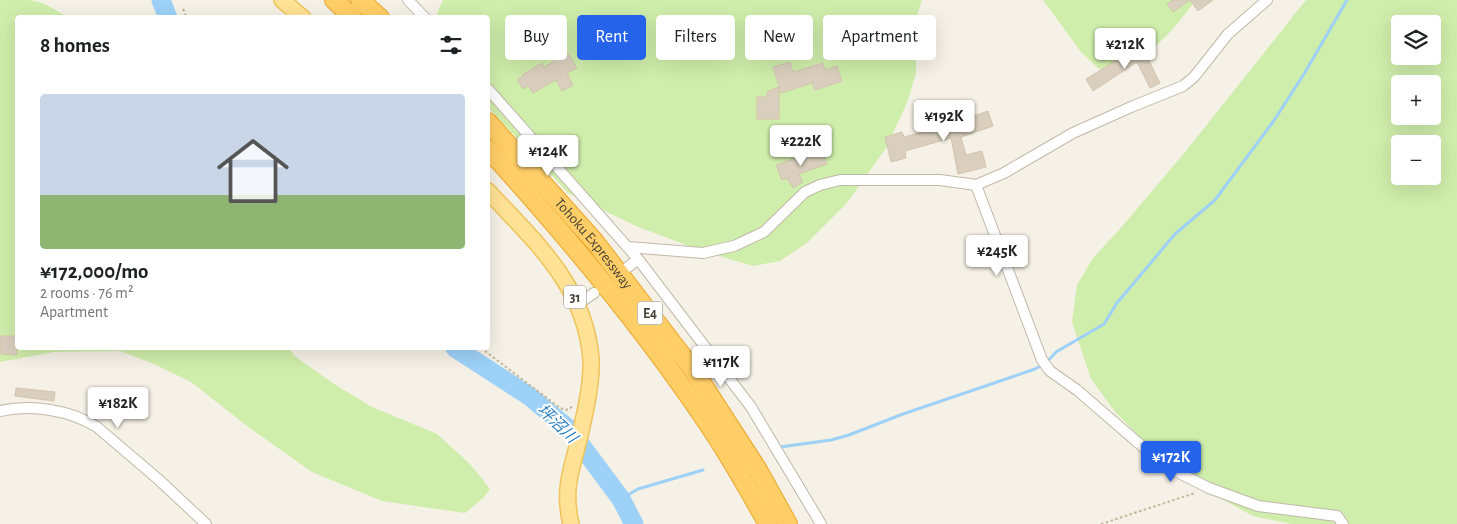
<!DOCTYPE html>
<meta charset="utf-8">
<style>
body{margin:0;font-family:"Alegreya Sans","Noto Sans JP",sans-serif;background:#f6f6f6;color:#202124;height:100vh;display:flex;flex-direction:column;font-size:19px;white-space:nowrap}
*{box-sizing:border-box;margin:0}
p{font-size:16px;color:#757577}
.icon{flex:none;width:28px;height:28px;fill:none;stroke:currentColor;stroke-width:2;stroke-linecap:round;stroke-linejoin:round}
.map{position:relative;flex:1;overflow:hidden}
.side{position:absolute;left:15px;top:15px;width:475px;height:335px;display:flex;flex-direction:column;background:#fff;border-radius:5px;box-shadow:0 5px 20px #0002}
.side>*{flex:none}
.guide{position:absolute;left:505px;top:15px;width:475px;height:45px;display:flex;gap:10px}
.buttons{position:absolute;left:1391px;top:15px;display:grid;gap:10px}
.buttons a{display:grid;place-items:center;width:50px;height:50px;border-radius:5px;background:#fff;box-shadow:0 5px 20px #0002;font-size:25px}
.price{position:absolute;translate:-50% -42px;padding:0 11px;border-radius:5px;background:#fff;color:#222;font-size:16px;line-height:32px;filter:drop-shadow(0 1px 2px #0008)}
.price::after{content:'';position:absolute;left:50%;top:30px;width:15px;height:11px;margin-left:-8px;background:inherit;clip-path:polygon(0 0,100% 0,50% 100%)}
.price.active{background:#2563eb;color:#fff}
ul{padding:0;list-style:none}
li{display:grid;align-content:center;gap:10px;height:265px;padding:0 25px}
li+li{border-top:1px solid #e0e0e0}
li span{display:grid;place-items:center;height:155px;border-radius:5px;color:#555}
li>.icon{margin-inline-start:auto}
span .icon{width:90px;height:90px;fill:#fffc;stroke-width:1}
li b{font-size:21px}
h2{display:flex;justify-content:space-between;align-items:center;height:60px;padding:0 25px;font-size:21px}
.tag{padding:0 18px;border-radius:5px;background:#fff;box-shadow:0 5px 20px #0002;font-size:18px;line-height:45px}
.tag.active{background:#2563eb;color:#fff}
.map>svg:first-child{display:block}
.green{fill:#cfedab;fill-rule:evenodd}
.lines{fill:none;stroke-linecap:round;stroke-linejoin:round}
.stream{stroke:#9dd1f7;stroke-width:3}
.river{stroke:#9dd1f7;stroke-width:19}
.building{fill:#dacfbe;stroke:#d3c5ad}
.street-casing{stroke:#c1b9a8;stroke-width:12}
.primary-casing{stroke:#efc45a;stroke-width:18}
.highway-casing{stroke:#eca629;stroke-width:20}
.path{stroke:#c4b598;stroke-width:2;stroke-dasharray:2.5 2.5;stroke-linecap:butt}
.street{stroke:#fff;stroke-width:10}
.primary{stroke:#ffe295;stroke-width:15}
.highway{stroke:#ffce67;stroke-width:18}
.labels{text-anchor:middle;stroke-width:4;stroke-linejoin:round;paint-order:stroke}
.shield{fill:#fff;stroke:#7f7a72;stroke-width:1}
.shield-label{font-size:14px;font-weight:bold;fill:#484135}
.street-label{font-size:15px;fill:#484135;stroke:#fff}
.water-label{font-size:16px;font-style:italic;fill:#237bbf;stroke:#fff}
</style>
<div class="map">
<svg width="1457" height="524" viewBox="0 0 1457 524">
<rect width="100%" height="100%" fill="#f5f1e6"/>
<!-- green -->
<path class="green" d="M0,0H30L45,4L68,17L18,18V348H288L296,357L334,384L372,407L437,434L470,464L490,489L483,498L465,513L382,501L312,472L251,429L191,382L154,364L120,351L54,352L0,362Z
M443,0H922L917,15L916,74L907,103L886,148L846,204L807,243L780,261L753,266L699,250L636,226L568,193L488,107V18L438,17L437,13Z
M1043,0H1195C1181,21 1162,44 1140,57C1127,64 1113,67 1099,69L1081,52Z
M1306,0H1457V524H1292L1253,516L1203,489L1151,448L1116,413L1091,379L1072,322L1077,285L1093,258L1119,230L1186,151ZM1400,24H1432V56H1400ZM1400,84H1432V116H1400ZM1400,144H1432V176H1400Z"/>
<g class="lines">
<!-- stream -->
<path class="stream" d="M780,447L831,440L849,435L903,414L1035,369L1046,363L1056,352L1104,324L1117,303L1175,234L1215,200L1273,122L1304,74L1347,0
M621,499L638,489L703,470"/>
<!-- river -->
<path class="river" d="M161,0L168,18
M455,348L529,396L569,429L621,499L634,524"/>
</g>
<!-- building -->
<path class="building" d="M1173,0H1213L1198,11L1190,0L1173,12L1167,4Z
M1138,47L1144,56L1146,55L1160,83L1150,88L1137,62L1093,91L1086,79Z
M568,53L577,68L567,73L573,85L562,91L556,80L533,93L528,86L523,89L517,80L523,76L522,75L542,63L544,67Z
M790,62L793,72L823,63L825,70L837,66L842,81L815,90L812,83L781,93L773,67Z
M779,87V119H757V97H766L768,91Z
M988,111L993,126L961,137L966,155L982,151L986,167L958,174L951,138L905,151L906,158L891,162L885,137L902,132L904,137L949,125Z
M821,149L827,164L799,174L803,182L793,188L787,178L782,180L776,165Z
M0,336H17V355L1,354Z
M16,388L55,392L54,401L15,396Z"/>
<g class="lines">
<!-- street casing -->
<g class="street-casing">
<path id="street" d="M408,0L425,18
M488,89L638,259L751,407L821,524
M976,185L1042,360L1050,371L1077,390L1165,466L1209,488L1258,506L1337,516L1343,524
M628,247L703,253L734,246L764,232L805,192L820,185L840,180H940L976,185L1004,173L1073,133L1131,107L1183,86L1194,77L1228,34L1267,0
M628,267L638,259
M578,304L594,293
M0,411C32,404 70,410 97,427L158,479L206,524"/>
</g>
<!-- primary casing -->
<g class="primary-casing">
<path id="primary" d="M282,0L303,18
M488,191C535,242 585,285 591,359C592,382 586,408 581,431C573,467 562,486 571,524"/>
</g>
<!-- highway casing -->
<g class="highway-casing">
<g id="highway">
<path d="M334,0L353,18"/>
<path d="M360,0L380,18"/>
<path id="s1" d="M488,122L595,242L694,371L758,470L788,524"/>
<path d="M488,149C568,237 644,328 710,427C731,458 749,491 768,524"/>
</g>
</g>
<!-- path -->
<path class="path" d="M183,9L187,18
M481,348L560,408L566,410L572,407
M1101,524L1195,493"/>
<!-- street -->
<use href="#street" class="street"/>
<!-- primary -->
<use href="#primary" class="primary"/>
<!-- highway -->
<use href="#highway" class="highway"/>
</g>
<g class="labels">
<!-- shield labels -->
<g class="shield">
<rect x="564" y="285.5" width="22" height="23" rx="4"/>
<rect x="637.5" y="301.5" width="25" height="23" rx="4"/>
</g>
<g class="shield-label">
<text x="575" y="302">31</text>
<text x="650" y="318">E4</text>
</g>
<!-- street labels -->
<g class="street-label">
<text dy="5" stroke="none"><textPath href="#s1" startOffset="161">Tohoku Expressway</textPath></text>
</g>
<!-- water labels -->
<g class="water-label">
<text transform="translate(558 423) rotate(44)" y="6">坪沼川</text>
</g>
</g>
</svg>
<div class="buttons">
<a><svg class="icon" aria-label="layers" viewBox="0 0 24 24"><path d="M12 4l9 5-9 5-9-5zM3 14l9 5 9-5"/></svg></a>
<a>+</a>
<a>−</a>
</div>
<b class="price" style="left:1125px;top:70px">¥212K</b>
<b class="price" style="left:944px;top:142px">¥192K</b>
<b class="price" style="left:801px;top:167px">¥222K</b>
<b class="price" style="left:548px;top:177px">¥124K</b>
<b class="price" style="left:997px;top:277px">¥245K</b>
<b class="price" style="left:721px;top:388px">¥117K</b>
<b class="price" style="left:118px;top:429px">¥182K</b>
<b class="price active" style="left:1171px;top:483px">¥172K</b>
<div class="guide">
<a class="tag">Buy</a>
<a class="tag active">Rent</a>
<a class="tag">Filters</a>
<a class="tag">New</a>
<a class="tag">Apartment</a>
</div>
<section class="side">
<h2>8 homes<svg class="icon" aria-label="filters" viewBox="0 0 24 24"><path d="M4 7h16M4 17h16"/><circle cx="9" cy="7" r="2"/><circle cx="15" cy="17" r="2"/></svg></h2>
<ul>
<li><span style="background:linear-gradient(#c9d6e8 65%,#8fb573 0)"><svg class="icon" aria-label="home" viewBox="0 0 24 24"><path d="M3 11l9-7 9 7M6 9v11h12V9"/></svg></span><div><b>¥172,000/mo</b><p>2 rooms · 76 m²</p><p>Apartment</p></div></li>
</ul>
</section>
</div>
